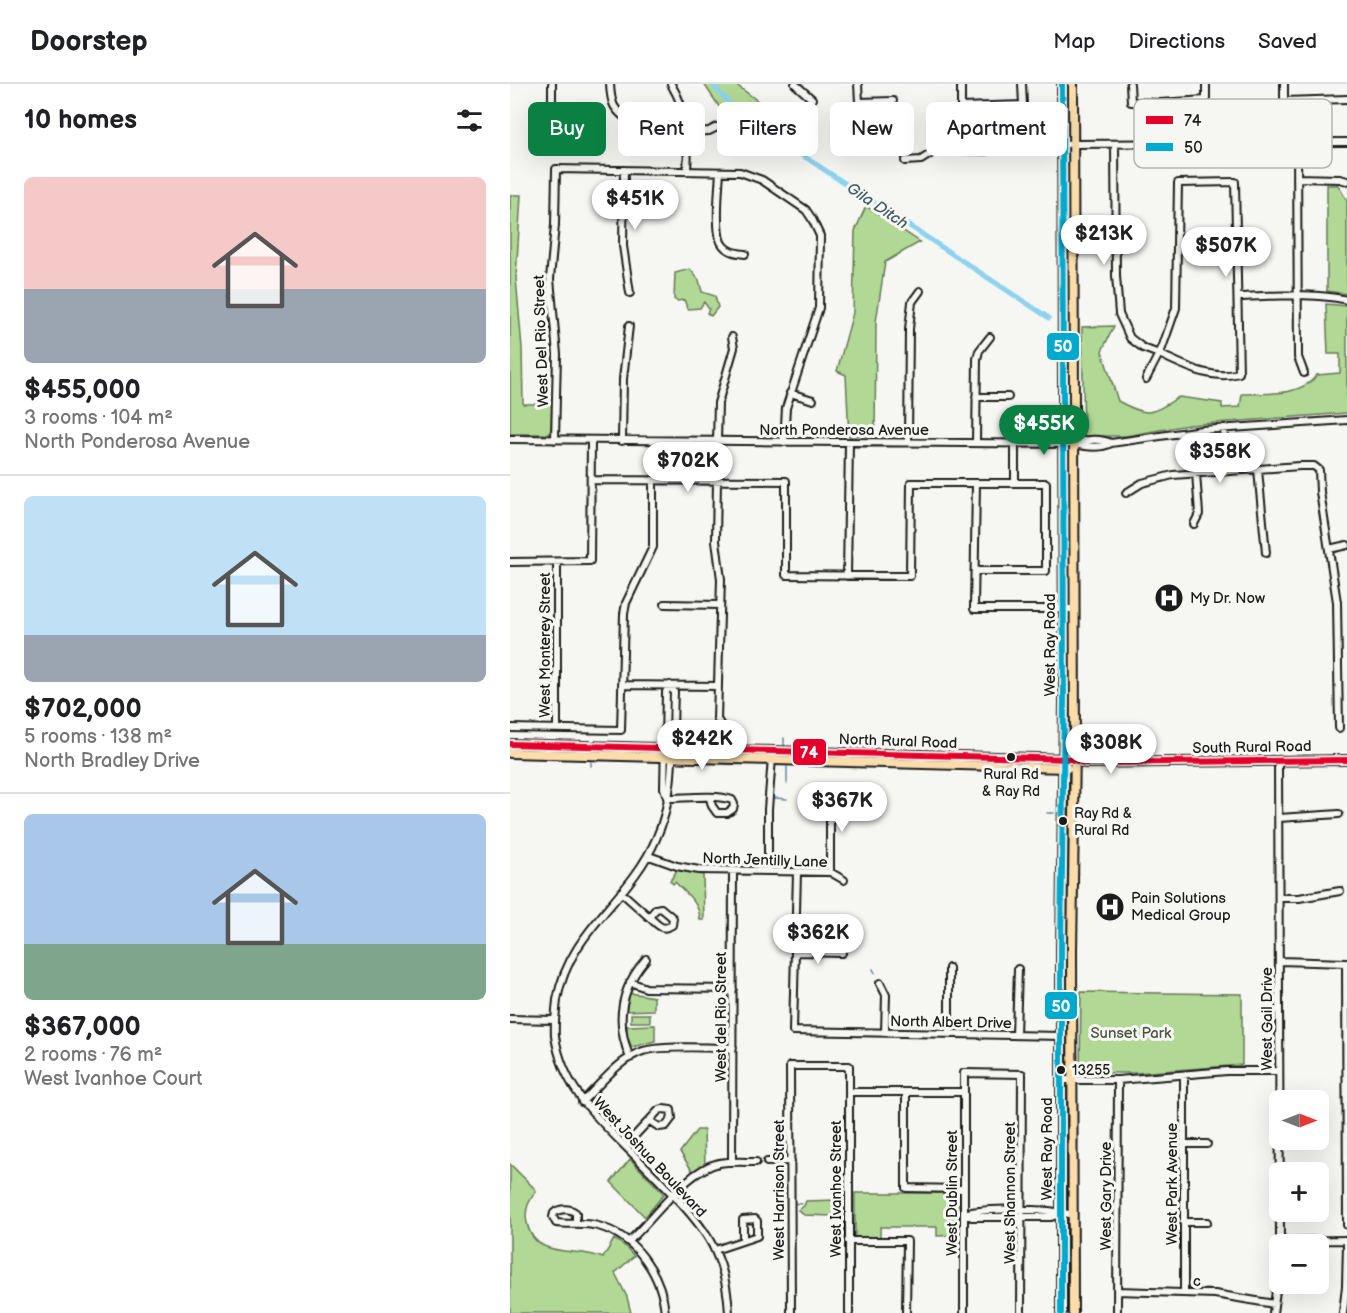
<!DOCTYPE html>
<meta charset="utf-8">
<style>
body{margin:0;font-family:"Balsamiq Sans",sans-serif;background:#f2f2f2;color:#202124;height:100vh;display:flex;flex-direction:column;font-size:22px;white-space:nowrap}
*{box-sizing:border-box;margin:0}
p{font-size:20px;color:#757577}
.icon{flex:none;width:33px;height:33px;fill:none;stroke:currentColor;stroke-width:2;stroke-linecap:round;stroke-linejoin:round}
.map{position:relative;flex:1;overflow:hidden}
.panel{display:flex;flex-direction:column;background:#fff;width:510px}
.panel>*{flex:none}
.hud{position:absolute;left:18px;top:18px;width:570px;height:54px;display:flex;gap:12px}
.needle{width:39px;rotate:90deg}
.buttons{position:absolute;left:759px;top:1006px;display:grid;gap:12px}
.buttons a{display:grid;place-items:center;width:60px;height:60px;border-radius:9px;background:#fff;box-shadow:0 6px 24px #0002;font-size:30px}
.price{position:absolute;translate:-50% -51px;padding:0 14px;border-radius:21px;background:#fff;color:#222;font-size:20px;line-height:39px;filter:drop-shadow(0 2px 3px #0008)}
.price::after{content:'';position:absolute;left:50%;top:36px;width:18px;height:14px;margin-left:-9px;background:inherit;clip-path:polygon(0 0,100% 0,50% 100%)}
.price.on{background:#0b8043;color:#fff}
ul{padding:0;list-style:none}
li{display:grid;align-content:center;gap:12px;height:318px;padding:0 24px}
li+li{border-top:2px solid #e0e0e0}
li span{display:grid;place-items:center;height:186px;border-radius:9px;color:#555}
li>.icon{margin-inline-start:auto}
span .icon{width:108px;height:108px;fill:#fffc;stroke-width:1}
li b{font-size:26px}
h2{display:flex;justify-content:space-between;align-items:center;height:72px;padding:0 24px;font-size:26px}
.pill{padding:0 21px;border-radius:9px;background:#fff;box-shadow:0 6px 24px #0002;font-size:21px;line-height:54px}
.pill.on{background:#0b8043;color:#fff}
header{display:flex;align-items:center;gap:36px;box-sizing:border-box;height:84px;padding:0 30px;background:#fff;border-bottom:2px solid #e0e0e0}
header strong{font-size:28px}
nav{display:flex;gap:33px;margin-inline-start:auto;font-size:21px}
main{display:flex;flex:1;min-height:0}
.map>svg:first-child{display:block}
.green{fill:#b1d894;stroke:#667a58;stroke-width:1.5}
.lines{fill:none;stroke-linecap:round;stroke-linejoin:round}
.stream{stroke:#60899a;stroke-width:1.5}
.canal{stroke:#8dd2ee;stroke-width:5}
.minor-casing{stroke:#1c1c1c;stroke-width:10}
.major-casing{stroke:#1c1c1c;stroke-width:12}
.minor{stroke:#f6f6f2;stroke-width:6}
.major{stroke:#faddab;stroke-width:8}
.bus-1-casing{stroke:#f6f6f2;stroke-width:10}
.bus-2-casing{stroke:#f6f6f2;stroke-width:10}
.bus-1{stroke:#e4002b;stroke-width:6}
.bus-2{stroke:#00a9ce;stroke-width:6}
.bus-dot{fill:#1c1c1c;stroke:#f6f6f2;stroke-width:2}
.labels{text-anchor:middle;stroke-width:6;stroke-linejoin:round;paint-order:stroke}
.bus-label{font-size:14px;fill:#1c1c1c;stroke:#f6f6f2;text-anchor:start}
.street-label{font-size:15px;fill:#1c1c1c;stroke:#f6f6f2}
.poi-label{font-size:15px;fill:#1c1c1c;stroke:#f6f6f2;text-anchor:start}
.park-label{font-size:15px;fill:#495440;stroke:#f6f6f2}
.water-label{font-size:16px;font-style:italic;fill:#445c66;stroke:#f6f6f2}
.key{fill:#f6f6f2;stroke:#b5b5b2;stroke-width:1.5}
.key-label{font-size:16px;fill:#1c1c1c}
.line-badge{stroke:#f6f6f2;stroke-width:2}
.badge-label{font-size:16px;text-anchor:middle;font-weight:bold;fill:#fff}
</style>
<header>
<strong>Doorstep</strong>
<nav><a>Map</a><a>Directions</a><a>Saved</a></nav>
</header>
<main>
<section class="panel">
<h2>10 homes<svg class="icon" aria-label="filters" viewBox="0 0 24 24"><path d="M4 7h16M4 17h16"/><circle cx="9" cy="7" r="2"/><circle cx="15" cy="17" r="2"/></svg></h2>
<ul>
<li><span style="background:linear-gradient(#f6c9c9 60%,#9aa5b1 0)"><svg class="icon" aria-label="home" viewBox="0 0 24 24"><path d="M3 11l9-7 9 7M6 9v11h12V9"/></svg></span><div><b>$455,000</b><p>3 rooms · 104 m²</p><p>North Ponderosa Avenue</p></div></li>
<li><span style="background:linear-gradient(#bfe0f5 75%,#9aa5b1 0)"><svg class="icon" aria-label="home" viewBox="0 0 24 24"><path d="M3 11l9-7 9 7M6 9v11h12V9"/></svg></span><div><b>$702,000</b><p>5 rooms · 138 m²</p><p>North Bradley Drive</p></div></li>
<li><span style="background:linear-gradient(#a9c7e8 70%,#7fa58c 0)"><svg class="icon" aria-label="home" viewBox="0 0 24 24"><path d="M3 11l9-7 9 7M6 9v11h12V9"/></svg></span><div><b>$367,000</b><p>2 rooms · 76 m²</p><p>West Ivanhoe Court</p></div></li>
</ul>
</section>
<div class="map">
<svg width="837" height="1229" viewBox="0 0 837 1229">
<rect width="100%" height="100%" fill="#f6f6f2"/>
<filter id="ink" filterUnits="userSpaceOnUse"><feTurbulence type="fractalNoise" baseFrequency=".0167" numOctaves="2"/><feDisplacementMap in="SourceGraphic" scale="12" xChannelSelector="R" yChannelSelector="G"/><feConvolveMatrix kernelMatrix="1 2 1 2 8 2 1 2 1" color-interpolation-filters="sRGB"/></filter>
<g filter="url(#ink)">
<!-- green -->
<path class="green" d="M194,0H225L271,34L259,56L212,27Z
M817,101H828L837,117V210L817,207Z
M0,111H11L6,194L12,264L13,320H42L41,346L38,350H0Z
M356,122L410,158L375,178L366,238L365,351L339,352L336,291L327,287L343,229L345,147Z
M180,185L189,196L192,208L205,212L208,223L201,232L197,229L199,225L194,218L190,224L178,225L174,216L167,217L164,215L165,189Z
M816,220L837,222V329L678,341L616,352H574L572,243L604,242L592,267L608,317C639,334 641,330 669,313L712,319V324L730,323L732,310C758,309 790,313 807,291L830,289V270H818Z
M167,786L193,791L194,836H190C190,819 176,809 165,798L163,800L160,797Z
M571,908L732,910V981L626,989H570Z
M120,909L144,913V926L115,927Z
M121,930H140V938H121Z
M145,941V957L122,963L117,953V942Z
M187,1046H194L195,1084L185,1091L170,1068Z
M120,1075L154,1110L135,1133L101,1098Z
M0,1080L24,1104L26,1108C18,1117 14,1127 17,1139C25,1177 67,1162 93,1174L104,1155L116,1163L124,1172L105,1189L117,1213L121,1229H0Z
M345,1109H449V1151L427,1152V1143H370V1154H345Z
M326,1116L328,1123L323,1132L294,1131L288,1126L294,1122L296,1117Z"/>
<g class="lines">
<!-- stream -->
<path class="stream" d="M538,261H546
M530,348V353
M274,662V654
M445,664V657
M581,667V659
M81,682V677
M277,699V683
M265,714L277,715
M537,729H544
M363,885L365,889
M282,1119L292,1120"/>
<!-- canal -->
<path class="canal" d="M203,0L208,7L230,30L539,234"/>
<!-- minor casing -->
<g class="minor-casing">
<path id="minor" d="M42,0V18L46,37
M100,0C101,20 103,25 119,37
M161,0C179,31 179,52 177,87
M285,0L302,15
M348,0L349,18L383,17
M451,0V23L513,21L512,0
M620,0L621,18L650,19L696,16V0
M774,0V17L837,15
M481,22L482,58
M179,48L199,47L207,43
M482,58L564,60L837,58
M787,58L788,273L794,289
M605,60L606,192L609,230L620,254L633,264L649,270C674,281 701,297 729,289L725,98L668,99L666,224L652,264L636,295
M650,60V19
M395,77L411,76L428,65L476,67L482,58
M114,86L113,162L120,209
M210,88C209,104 205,145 211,158C216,168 226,169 235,170
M787,94L830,95L837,97
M729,213C762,212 805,208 837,216
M280,309L303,316
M466,313H498
M714,344L717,387
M0,355L565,360C577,363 590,365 601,359L692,346L837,336
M45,356L47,270L40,195L45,141L46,85L230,88L252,96L296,126L302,135L310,152L309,224L276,324L274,358
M112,357L113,295L119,242
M207,357L208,319L224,264L222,253
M398,358L399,245L402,218L410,207
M466,359L467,275L469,267L480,253
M505,360V399
M565,360C576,355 590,354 601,359
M748,386L756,469
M81,396L276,397V491L400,492L401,399H536V487H465
M207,397L206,457L211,495L207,635L213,645
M466,399L464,525H565
M616,409L632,399L663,391L790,382H804L809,386L810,408L827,518L829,644
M684,440L689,430L686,389
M819,465L837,461
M0,478L80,477L81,357
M47,478V644
M337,492L339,358
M155,520L210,521
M112,601L208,602
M160,601L164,608C162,655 166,712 146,755C120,816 59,846 47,916C46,928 44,939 45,952C52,1000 81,1028 114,1061C132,1079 150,1097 168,1116C182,1131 197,1148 205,1167C214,1186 218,1208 219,1229
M0,644L111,646L114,530L116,519L143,463V396
M157,713L154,704L156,608L160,601
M157,714C175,714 206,710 222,716L224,720L223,725L217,729H207L202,722L200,714
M314,718L320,731V788
M769,734L829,730
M139,772L167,782L189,786L320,788L334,796
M258,787V725L262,674
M287,788L283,947L551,952
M111,808L139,833
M769,814H789L830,807
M151,824L163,834L162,841C152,848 147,840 139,833L146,825Z
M285,868L332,869
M770,877L836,879L837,1141
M439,884V949
M120,898L136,904L223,905
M370,899L376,911L375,948
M0,935L44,936
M506,951L508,885
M120,974C105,938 110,905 136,875
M674,991V1209
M550,996H608L717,987H769
M339,1008H454
M396,1008V1104L454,1105
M72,1018C90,1001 109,975 133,967C152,961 201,964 223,964
M674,1060H697
M115,1062L149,1026L153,1025L161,1026L162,1034L156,1042L149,1043L140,1037
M222,1078L223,787
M257,1078L281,1077
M454,1130C471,1124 520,1125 539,1127C547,1128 554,1130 563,1130
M454,1130L462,1133H541L550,1130
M673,1138H697
M66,1139V1129C60,1124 50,1124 44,1129L43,1133L46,1139C60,1141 74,1138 88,1142C126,1152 152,1191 155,1229
M119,1157C144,1135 176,1086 209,1079C221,1077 234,1078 246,1078
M338,1157H397L396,1229
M770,1157L837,1156
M205,1166L247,1152V1137L245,1135L233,1136V1156
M607,1207L705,1210L764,1220
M281,1229L280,982H339V1229
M454,1229V989L512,990L511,1229
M607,1229L608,996
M763,1229L768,1192L770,1157L768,677
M833,1229L836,1202L837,1159"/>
</g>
<!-- major casing -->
<g class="major-casing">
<path id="major" d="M0,660L560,675L575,679L837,676
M0,669L557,684
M551,1229V865L554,617L552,0
M563,1229L562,867L565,664L563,0"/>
</g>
<!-- minor -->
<use href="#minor" class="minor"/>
<!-- major -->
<use href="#major" class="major"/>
<!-- bus-1 casing -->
<g class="bus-1-casing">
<path id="bus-1" d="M0,660L560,675L575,679L837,676"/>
</g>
<!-- bus-2 casing -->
<g class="bus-2-casing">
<path id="bus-2" d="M551,1229V865L554,617L552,0"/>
</g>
<!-- bus-1 -->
<use href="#bus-1" class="bus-1"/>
<!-- bus-2 -->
<use href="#bus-2" class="bus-2"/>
</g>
</g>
<!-- icons -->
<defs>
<g id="hospital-disc" transform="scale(1.5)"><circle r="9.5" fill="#1c1c1c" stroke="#f6f6f2"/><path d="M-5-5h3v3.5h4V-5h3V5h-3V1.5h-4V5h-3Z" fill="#fff"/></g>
</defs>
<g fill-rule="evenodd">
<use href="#hospital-disc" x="659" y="514"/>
<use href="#hospital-disc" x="600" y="823"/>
</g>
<!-- markers -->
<g class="bus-dot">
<circle cx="501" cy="673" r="5"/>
<circle cx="553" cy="737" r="5"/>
<circle cx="551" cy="986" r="5"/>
</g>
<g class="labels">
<!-- bus labels -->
<g class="bus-label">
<text x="501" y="695" text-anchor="middle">Rural Rd<tspan x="501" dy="17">&amp; Ray Rd</tspan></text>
<text x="564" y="734">Ray Rd &amp;<tspan x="564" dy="17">Rural Rd</tspan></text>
<text x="562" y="991">13255</text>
</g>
<!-- street labels -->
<g class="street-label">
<text transform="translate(31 257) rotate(-92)" y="5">West Del Rio Street</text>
<text x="334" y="351">North Ponderosa Avenue</text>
<text transform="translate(35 561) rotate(-90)" y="5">West Monterey Street</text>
<text transform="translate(540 561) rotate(-90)" y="5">West Ray Road</text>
<text transform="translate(388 657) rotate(2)" y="5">North Rural Road</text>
<text transform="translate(742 663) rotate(-1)" y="5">South Rural Road</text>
<text transform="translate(255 776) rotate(2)" y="5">North Jentilly Lane</text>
<text transform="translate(211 933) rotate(-90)" y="5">West del Rio Street</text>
<text transform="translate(757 935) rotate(-90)" y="5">West Gail Drive</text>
<text transform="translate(441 938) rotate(1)" y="5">North Albert Drive</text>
<text transform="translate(537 1065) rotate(-90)" y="5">West Ray Road</text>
<text transform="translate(140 1073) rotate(47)" y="5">West Joshua Boulevard</text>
<text transform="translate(662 1100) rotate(-90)" y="5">West Park Avenue</text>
<text transform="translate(326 1105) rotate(-90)" y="5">West Ivanhoe Street</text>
<text transform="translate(269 1106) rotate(-90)" y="5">West Harrison Street</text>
<text transform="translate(442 1109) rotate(-90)" y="5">West Dublin Street</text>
<text transform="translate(500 1109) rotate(-90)" y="5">West Shannon Street</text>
<text transform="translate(596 1112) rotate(-90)" y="5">West Gary Drive</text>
<text transform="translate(687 1197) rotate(2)" y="5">c</text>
</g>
<!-- poi labels -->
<g class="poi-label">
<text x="680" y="519">My Dr. Now</text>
<text x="621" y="819">Pain Solutions<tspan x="621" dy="17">Medical Group</tspan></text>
</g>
<!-- park labels -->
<g class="park-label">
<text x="621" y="954">Sunset Park</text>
</g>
<!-- water labels -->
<g class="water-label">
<text transform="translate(368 121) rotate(34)" y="6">Gila Ditch</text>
</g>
</g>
<!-- legend -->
<rect x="624" y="15" width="198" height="69" rx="9" class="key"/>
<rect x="636" y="32" width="27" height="8" fill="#e4002b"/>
<rect x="636" y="59" width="27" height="8" fill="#00a9ce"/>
<g class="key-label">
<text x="674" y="42">74</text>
<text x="674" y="69">50</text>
</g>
<g class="line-badge">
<rect x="536" y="248" width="34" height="29" rx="6" fill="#00a9ce"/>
<rect x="282" y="654" width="35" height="28" rx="6" fill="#e4002b"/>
<rect x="534" y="907" width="34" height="29" rx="6" fill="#00a9ce"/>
</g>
<g class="badge-label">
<text x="553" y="268">50</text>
<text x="299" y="674">74</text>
<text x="551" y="928">50</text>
</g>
</svg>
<div class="buttons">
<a><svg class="needle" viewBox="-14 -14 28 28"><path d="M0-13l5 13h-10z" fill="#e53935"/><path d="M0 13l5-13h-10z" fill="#757577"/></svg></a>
<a>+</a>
<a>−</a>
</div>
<b class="price" style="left:125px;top:147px">$451K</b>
<b class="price" style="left:594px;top:182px">$213K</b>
<b class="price" style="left:716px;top:194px">$507K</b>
<b class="price on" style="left:534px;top:372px">$455K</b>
<b class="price" style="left:710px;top:400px">$358K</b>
<b class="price" style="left:178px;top:409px">$702K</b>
<b class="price" style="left:192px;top:687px">$242K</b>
<b class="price" style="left:601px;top:691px">$308K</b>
<b class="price" style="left:332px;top:749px">$367K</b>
<b class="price" style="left:308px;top:881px">$362K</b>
<div class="hud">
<a class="pill on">Buy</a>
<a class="pill">Rent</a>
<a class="pill">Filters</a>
<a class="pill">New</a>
<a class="pill">Apartment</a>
</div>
</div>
</main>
